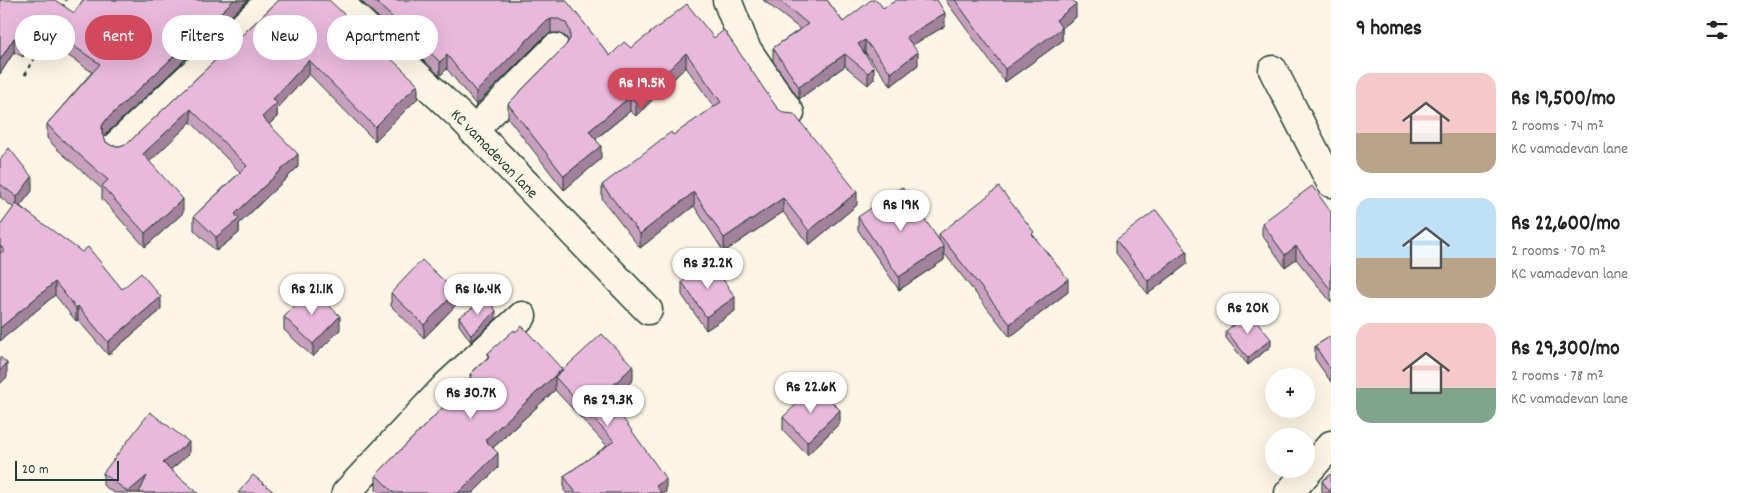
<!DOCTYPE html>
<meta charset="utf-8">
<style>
body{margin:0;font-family:Dekko,sans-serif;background:#f2f2f2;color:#222;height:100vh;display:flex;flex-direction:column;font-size:19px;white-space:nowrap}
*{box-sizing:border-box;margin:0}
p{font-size:16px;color:#767676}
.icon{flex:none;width:28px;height:28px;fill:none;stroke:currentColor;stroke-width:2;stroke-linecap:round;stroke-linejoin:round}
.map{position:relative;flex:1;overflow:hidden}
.details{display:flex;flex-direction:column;background:#fff;width:425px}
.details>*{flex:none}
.banner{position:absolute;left:15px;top:15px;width:475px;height:45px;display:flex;gap:10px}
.controls{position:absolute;left:1265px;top:368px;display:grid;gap:10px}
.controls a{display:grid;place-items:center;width:50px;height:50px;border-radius:50%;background:#fff;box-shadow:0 5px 20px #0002;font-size:25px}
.scale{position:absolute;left:15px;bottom:12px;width:104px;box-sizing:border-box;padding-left:5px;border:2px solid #1f3d34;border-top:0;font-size:14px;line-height:18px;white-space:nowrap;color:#1f3d34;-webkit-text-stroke:4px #fcf5e5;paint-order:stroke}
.price{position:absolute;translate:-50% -42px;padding:0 11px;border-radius:18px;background:#fff;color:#222;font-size:16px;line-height:32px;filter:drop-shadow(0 1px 2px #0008)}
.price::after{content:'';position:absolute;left:50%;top:30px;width:15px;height:11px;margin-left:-8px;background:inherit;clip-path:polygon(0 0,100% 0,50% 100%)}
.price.selected{background:#d1495b;color:#fff}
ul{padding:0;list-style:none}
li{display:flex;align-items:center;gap:15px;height:125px;padding:0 25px}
li span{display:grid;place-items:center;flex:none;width:140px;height:100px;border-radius:15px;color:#555}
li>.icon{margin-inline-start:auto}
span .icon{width:60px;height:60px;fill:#fffc;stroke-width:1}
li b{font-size:21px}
h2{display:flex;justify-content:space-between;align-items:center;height:60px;padding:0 25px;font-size:21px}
.pill{padding:0 18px;border-radius:22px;background:#fff;box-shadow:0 5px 20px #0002;font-size:18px;line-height:45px}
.pill.selected{background:#d1495b;color:#fff}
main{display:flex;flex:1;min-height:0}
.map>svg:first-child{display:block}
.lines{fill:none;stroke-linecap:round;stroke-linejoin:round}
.minor-casing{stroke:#1f3d34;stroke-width:31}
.path{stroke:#1f3d34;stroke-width:3;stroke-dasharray:4 4;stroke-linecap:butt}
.minor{stroke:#fcf5e5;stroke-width:28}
.wall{fill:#c89fbd;stroke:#1f3d34}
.shaded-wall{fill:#a2829a;stroke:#1f3d34}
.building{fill:#e8b9dc;stroke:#1f3d34}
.labels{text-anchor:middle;stroke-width:5;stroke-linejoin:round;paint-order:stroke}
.street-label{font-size:16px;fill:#1f3d34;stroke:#fcf5e5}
</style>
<main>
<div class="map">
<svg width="1331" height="493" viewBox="0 0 1331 493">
<rect width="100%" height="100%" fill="#fcf5e5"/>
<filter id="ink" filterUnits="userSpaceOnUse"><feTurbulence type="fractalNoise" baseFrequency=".02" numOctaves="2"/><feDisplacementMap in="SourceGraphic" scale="10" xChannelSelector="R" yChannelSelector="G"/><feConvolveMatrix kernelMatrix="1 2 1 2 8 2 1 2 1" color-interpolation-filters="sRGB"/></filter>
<g filter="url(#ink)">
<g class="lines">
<!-- minor casing -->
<g class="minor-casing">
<g id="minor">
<path id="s1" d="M337,0L460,116L648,310"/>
<path d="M727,0L746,48L790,113"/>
<path d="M1273,70L1331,183"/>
<path d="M473,131L555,48"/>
<path d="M117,145L271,0"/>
<path d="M346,493L446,386L522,316"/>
<path d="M1289,493L1331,445"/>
</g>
</g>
<!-- path -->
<path class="path" d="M62,8L66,0
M25,75L45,38"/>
<!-- minor -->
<use href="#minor" class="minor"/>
</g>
<!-- wall -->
<path class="wall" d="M0,0L74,13L83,0H248L106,134L104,138L106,142L112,146H120L128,143L279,0L418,98L375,141L309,74L277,109V117L269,124L298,167L239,224V233L216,251L194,230V216L240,172L191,122L149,161L183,213L145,247L102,199V189L57,149L47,138V124L92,72L38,35L23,57L14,52L0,74Z
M360,0H567L566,1L610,56L631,48L714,38L777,108L857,205L809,245L783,212L724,252L694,206L640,248L602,199V185L714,107L686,67L636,116L630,111L596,139L601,159L564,190L508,118V104L566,45L568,41L566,37L559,33H551L544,37L476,105L447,69L440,76Z
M763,0H827L843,22L883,8L945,26L912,45L918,65L891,86L865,52L874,79L868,85L845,66L799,99L773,61V48L800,29Z
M946,0H1072L1076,17L1062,28V41L1005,82L946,1Z
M0,160L32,191L20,206L122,289L161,310L108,355L78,320L76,321L55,295L0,341V226L14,208L0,197Z
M1331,212V302L1296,259L1285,267L1262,235V223Z
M858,217L939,240V234L1034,236L1068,292L1010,337L944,253V260L899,290L858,230Z
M1116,240L1187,264L1148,294L1116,253Z
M682,282L735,311L706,330L682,295Z
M391,293L456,305L424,338L391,306Z
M284,317L340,330L313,357L284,330Z
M459,317L496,319L471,342L459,325Z
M1226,331L1271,346L1248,365L1226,338Z
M515,332L562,371L633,380L610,401L666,492L665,493H566L564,490V476L607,446L555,390L493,448L498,468L473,493H379L376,490V475L470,380V374L488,357V353Z
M1331,336V382L1315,359V346Z
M783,417L840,423L807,455L783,430Z
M189,454L170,470L198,493H114L103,485V473Z
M1322,481L1331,493H1322Z"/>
<!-- shaded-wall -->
<path class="shaded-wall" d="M234,0H248L106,134L102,140V148V126L106,120Z
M1076,4V17L1062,28V41L1005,82V69L1056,20Z
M945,13V26L906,49V37Z
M551,19V33L544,37L476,105V92L544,23Z
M38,22V35L23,57V43Z
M14,38V52L0,74V60Z
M865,40V52L858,57V44Z
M918,52V65L891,86V73Z
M686,53V67L636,116V102Z
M845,54V66L799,99V87Z
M447,55V69L440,76V62Z
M309,60V74L277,109V117L262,131V117L273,99Z
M874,67V79L868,85V73Z
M418,84V98L375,141V127Z
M630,97V111L589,144V131Z
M191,109V122L143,168V154Z
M601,146V159L564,190V176Z
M298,154V167L239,224V233L216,251V237L235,214Z
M32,177V191L17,210V197Z
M694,192V206L640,248V234Z
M857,192V205L809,245V231Z
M783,198V212L724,252V238Z
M183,199V213L145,247V233Z
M1296,246V259L1285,267V255Z
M944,247V260L899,290V277Z
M1187,251V264L1148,294V281Z
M1068,279V292L1010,337V324Z
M55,282V295L0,341V328Z
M456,292V305L424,338V325Z
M161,297V310L108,355V342Z
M735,297V311L706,330V317Z
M78,306V320L76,321V308Z
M496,311V319L471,342V335Z
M340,316V330L313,357V344Z
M1271,339V346L1248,365V358Z
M7,363V377L0,384V371Z
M633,366V380L605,406V393Z
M562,369V384L555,377V390L485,455V440Z
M840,410V423L807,455V442Z
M189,442V454L163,476V463Z
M498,453V468L473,493H458Z
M147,476L142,493H128V492Z
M666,479V492L665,493H656V486Z"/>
<!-- building -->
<path class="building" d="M0,0H55L74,13L83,0H234L106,120L102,126V134L106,142L112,146H120L128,143L279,0H329L418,84L375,127L309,60L273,99L277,103L262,117L298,154L235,214L239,219L216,237L194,216L247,166L191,109L143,154L183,199L145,233L102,186L108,180L57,135L47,124L100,64L38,22L23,43L14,38L0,60Z
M374,0H566L610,56L624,42L631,48L687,4L714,38L724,30L777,108L784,113L794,114L857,192L809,231L783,198L724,238L694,192L640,234L602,185L671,132L673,135L721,102L686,53L636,102L630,97L589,131L601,146L564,176L508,104L566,45L570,39V31L566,23L559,19H551L544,23L476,92L447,55L440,62Z
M779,0H827L843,22L871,0H877L883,8L897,0H937L945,13L906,37L918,52L891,73L865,40L858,44L874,67L868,73L845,54L799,87L773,48L808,24Z
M955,0H1072L1076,4L1056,20L1062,28L1005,69Z
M9,148L32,177L17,197L0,184V160Z
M1312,186L1331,212V290L1296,246L1285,255L1262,223Z
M902,187L944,247L899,277L858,217Z
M999,187L1034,232L1032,234L1068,279L1010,324L939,234Z
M16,204L82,252L88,247L122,289L141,273L161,297L108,342L78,306L76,308L55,282L0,328V253L5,250L0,246V226Z
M1156,210L1187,251L1148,281L1116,240Z
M422,260L456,292L424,325L391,293Z
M711,262L735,297L706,317L682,282Z
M311,289L340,316L313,344L284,317Z
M487,298L496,311L471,335L459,317Z
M1249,312L1271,339L1248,358L1226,331Z
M522,326L562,369L485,440L498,453L458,493H394L376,475L473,377L470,374L490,356L488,353L514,330L515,332Z
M602,334L633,366L605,393L666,479L656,486L662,493H576L564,476L614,441L555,377Z
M1331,336V370L1315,346Z
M0,357L7,363L0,371Z
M816,386L840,410L807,442L783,417Z
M150,412L189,442L163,463L198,493H139L147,476L128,492L103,473Z
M1331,474V493L1322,481Z
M253,475L275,493H238Z"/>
</g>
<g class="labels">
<!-- street labels -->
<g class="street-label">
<text dy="6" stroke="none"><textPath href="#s1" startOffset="220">KC vamadevan lane</textPath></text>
</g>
</g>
</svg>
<div class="controls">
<a>+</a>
<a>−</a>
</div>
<div class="scale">20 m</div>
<b class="price selected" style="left:642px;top:110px">Rs 19.5K</b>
<b class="price" style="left:901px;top:232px">Rs 19K</b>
<b class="price" style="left:708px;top:290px">Rs 32.2K</b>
<b class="price" style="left:312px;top:316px">Rs 21.1K</b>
<b class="price" style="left:478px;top:316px">Rs 16.4K</b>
<b class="price" style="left:1248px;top:335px">Rs 20K</b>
<b class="price" style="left:811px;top:414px">Rs 22.6K</b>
<b class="price" style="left:471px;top:420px">Rs 30.7K</b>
<b class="price" style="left:608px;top:427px">Rs 29.3K</b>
<div class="banner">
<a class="pill">Buy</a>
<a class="pill selected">Rent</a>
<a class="pill">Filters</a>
<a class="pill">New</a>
<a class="pill">Apartment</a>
</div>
</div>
<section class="details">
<h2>9 homes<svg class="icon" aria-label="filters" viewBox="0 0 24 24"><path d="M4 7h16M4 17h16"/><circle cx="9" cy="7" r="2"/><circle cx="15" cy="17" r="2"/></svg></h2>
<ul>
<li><span style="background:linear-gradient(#f6c9c9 60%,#b9a48a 0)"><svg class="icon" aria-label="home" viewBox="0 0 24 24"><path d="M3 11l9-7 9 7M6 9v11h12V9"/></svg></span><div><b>Rs 19,500/mo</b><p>2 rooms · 74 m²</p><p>KC vamadevan lane</p></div></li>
<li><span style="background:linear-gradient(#bfe0f5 60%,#b9a48a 0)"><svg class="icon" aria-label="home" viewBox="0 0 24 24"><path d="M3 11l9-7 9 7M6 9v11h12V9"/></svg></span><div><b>Rs 22,600/mo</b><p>2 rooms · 70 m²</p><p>KC vamadevan lane</p></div></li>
<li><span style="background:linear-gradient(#f6c9c9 65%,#7fa58c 0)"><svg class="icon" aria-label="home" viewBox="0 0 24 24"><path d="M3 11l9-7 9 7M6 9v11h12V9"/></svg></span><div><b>Rs 29,300/mo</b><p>2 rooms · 78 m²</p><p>KC vamadevan lane</p></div></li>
</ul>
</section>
</main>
